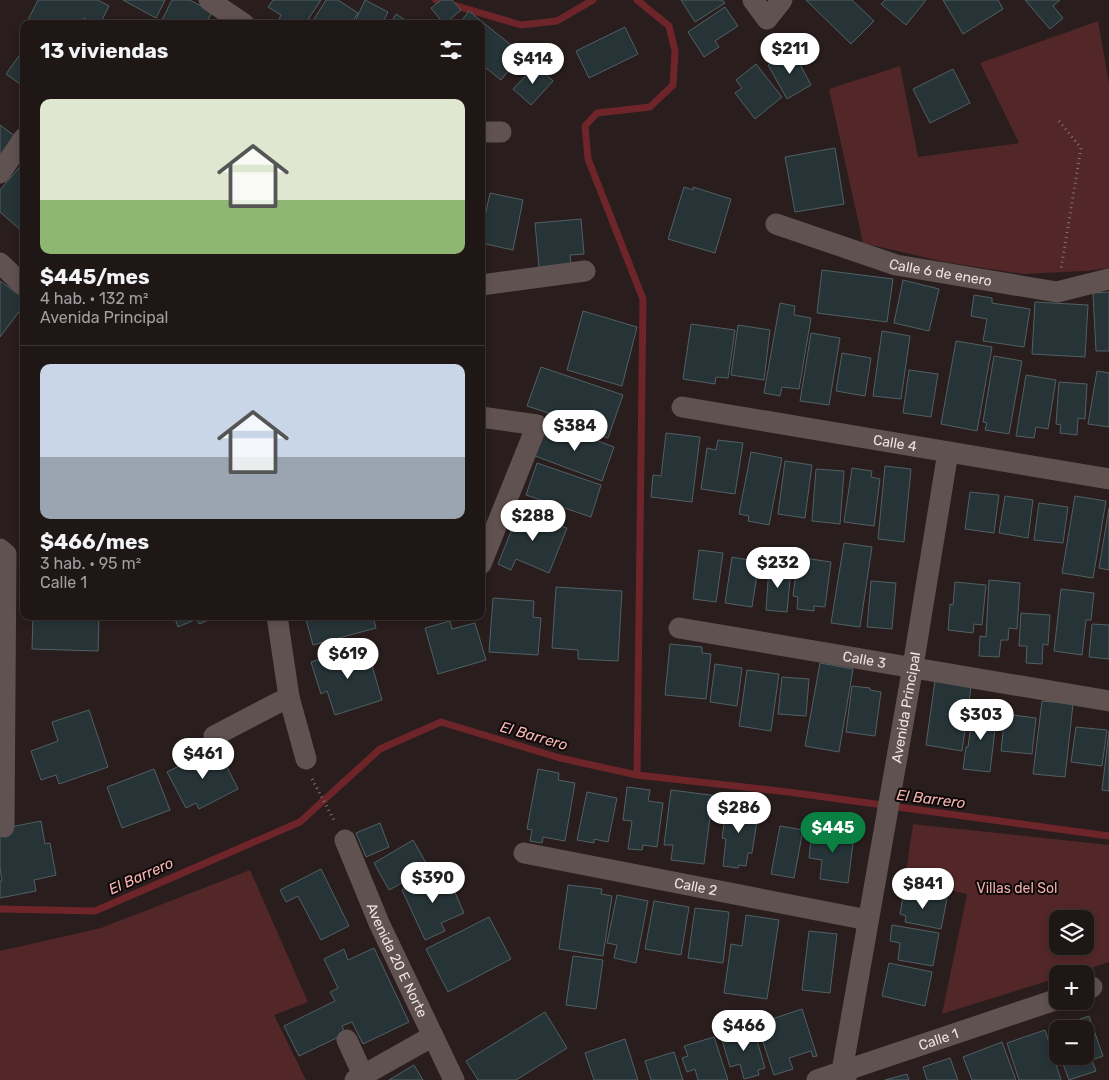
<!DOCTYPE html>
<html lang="es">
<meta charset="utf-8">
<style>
body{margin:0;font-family:Rubik,sans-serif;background:#271f1f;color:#f1f3f6;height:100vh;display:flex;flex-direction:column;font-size:19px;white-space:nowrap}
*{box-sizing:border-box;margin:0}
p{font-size:16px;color:#a19fa1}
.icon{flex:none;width:28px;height:28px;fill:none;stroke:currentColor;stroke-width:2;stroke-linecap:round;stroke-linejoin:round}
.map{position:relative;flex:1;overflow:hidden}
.side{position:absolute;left:20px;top:20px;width:465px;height:600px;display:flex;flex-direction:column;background:#1f1616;border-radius:10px;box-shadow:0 2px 8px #0003,0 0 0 1px #3c3535}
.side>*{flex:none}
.fabs{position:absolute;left:1049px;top:910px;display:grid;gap:10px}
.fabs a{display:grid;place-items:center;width:45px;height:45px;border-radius:10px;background:#1f1616;box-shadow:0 2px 8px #0003,0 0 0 1px #3c3535;font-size:25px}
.price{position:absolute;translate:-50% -42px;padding:0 11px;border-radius:18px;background:#fff;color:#222;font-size:16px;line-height:32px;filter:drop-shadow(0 1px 2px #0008)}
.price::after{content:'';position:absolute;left:50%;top:30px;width:15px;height:11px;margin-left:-8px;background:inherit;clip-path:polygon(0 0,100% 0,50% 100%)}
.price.selected{background:#0b8043;color:#fff}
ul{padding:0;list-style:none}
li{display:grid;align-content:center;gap:10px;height:265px;padding:0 20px}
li+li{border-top:1px solid #3c3535}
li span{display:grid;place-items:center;height:155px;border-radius:10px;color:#555}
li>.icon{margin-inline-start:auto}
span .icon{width:90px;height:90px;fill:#fffc;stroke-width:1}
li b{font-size:21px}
h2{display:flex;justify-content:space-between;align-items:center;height:60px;padding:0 20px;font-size:21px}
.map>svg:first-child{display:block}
.green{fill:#532728;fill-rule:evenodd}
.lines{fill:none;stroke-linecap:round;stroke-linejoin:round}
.stream{stroke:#6d2529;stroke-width:7}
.building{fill:#263337;stroke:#516064}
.path{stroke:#7f7474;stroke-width:3;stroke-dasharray:1 4;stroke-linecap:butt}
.street{stroke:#605251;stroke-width:21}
.labels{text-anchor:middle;stroke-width:4;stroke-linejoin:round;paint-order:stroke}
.street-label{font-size:14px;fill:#ece3e3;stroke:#0e0909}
.park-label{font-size:14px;fill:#f2aead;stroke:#0e0909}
.water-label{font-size:15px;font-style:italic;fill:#f8b4b2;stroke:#0e0909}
</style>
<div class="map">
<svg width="1109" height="1080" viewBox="0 0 1109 1080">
<rect width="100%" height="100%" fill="#291d1d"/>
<!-- green -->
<path class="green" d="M1098,21L1109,84V268L1085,271L1023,274L945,262L863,243L829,89L900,66L918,157L1019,143L980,63Z
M913,824L1109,845V962L1072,974H1058L1057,978L942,1014L967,894L905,880ZM1058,919H1085V946H1058Z
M250,870L308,1002L274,1015L306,1080H0V951L101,928Z"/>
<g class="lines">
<!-- stream -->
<path class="stream" d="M436,0L521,25L557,21L593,0
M637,0L669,26L675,51L673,85L650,107L597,113L585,126L588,159L643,299L637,775
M0,909L95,911L300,822L380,749L441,722L560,758L637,775L788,792L1109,836"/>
</g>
<!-- building -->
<path class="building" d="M38,0H98L109,6L100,24H95L84,18L81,24H26Z
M123,0H165L156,18Z
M172,0H190L212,12L206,24H160Z
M273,0H321L305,24H298L292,20L290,24H282L278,21L281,15L268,7Z
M326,0H338L358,13L351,24H311Z
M365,0L388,12L382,24H354Z
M441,0H452L461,10L444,24L431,8Z
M681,0H722L725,3L695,22Z
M806,0H852L874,21L851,44Z
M885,0H926L906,25L881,4Z
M943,0H998L1003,9L963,34Z
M1025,0H1060L1053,6L1063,18L1050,29Z
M725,7L738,26L715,41L719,47L704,57L688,32Z
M469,11L522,54L501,80L481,64V24H459Z
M396,14L411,24H390Z
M625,27L638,54L589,78L576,51Z
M24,49V87L6,74Z
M793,51L811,85L787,99L768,65Z
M756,64L782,97L755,119L735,93L742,88L736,80Z
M536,65L553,81L531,105L513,89Z
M953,69L970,103L930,123L913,89Z
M0,125L19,139L0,164Z
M835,148L844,204L795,212L785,157Z
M23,163H24V233L0,212V190Z
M684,187L693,190V187L731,199L715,253L668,239Z
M490,193L523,200L513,250L481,243V234Z
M581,219L584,254L570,255L571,264L539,267L535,223Z
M822,270L893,279L887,322L817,313Z
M903,280L939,289L929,331L894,323Z
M0,281L24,298V305L0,337Z
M1109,292V351H1096L1093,293Z
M974,295L992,298V303L1030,309L1024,347L983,341L987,319L971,316Z
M1035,302L1088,305L1085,357L1032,354Z
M780,303L795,306L794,315L811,318L799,389L782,387L780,396L764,393Z
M583,311L637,327L622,386L567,370Z
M481,317L483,371H481Z
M691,324L735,330L728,378L716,377L715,384L683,379Z
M738,325L770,330L764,380L731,375Z
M882,331L910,336L901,399L873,396Z
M811,333L840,338L829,405L800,401Z
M956,341L992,347L977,431L941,424Z
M842,353L871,358L865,396L836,391Z
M994,356L1022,361L1009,434L985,430L987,423L983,422Z
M541,367L623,395L608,438L562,422L564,418L527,406Z
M909,370L938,374L931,417L903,413Z
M1097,371L1109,373V427L1088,424Z
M1026,375L1056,380L1048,429L1036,427L1034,438L1016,436Z
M1059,382L1087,384L1085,419L1078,418L1077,435L1060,433L1061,425L1056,424Z
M548,422L614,447L602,481L535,456Z
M666,433L700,437L692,502L651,497L653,475L661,476Z
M481,436L486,437L481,449Z
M718,440L743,443L735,494L701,489L707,448L716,450Z
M751,452L782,458L769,525L748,521L749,516L739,514Z
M785,461L812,465L805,518L778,514Z
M537,463L601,485L591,517L526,495Z
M885,466L911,469L904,542L878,539Z
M852,468L872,471L871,477L880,479L874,526L844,522Z
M816,469L844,471L840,524L812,521Z
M970,492L999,495L994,533L965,529Z
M1005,496L1033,500L1028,538L999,533Z
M1075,496L1106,501L1093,578L1062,573Z
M1039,503L1068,507L1063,543L1034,540Z
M1109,508V570L1099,568Z
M520,509L567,528L549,573L516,559L511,570L498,564Z
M844,543L872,547L860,627L831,623Z
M699,550L723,553L716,602L693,599Z
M732,557L759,562L752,607L725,603Z
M798,557L831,562L825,607L814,606V611L797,609L798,597L793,596Z
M769,567L791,569L787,612L766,610Z
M989,580L1020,583L1017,629L1009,628L1008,640H1001L999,657L979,656L980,636L986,637Z
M871,581L896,583L892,629L867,627Z
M955,582L986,585L982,625L974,624L973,633L948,630L950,604L953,605Z
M556,587L622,591L618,661L578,659V650L552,648Z
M1061,589L1094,593L1091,620H1086L1082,655L1054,651Z
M493,598L534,601L533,617L541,618L538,655L489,652Z
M1021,613L1050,615L1048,645L1043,644L1042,664L1026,663L1027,646H1019Z
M33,616H99L98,651L32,649Z
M174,616H216V617L199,624L197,619L178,627Z
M305,616H373L376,628L313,645Z
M450,621L452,629L475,623L486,660L438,674L425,628Z
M1092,624L1109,625V659L1089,657Z
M670,644L702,647V653L711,654L706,699L665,695Z
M366,645L382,700L335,715L327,691L321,694L311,662Z
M820,663L853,669L839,752L805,746Z
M715,664L742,668L737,706L710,702Z
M747,670L779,674L771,731L739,726Z
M782,677L809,679L806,716L778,714Z
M935,681L971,687L962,751L926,745Z
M852,686L870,688V690L881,692L875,736L846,732Z
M1042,701L1073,704L1065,777L1033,774Z
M973,709L997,712L990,772L963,769L966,747H968Z
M89,710L108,767L59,784L56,775L41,780L31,751L58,741L52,722Z
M1005,714L1036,718L1032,754L1001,751Z
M1076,727L1107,730L1102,766L1071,762Z
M1109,731V791L1102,790Z
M217,747L238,789L199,809L196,803L186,808L167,772Z
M154,769L170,810L122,828L107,787Z
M538,769L559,773L558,780L575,783L565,841L543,837L542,843L530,841L532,830L527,829Z
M627,787L650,790L648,801L663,803L657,847L643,845L642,850L628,849L632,821L623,820Z
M671,790L718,796L716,818L710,817L704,864L671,860L673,845H664Z
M587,792L617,798L608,842L594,839V843L577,840Z
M727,803L759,808L752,853H748L746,866L739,865L738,868L723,866L726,839L722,838Z
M41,821L45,844L50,843L56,875L34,880L36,891L0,898V881H2L0,868V829Z
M380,823L389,847L366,857L356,833Z
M780,826L803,830L794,878L771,874Z
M812,830L854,835L848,883L820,879L822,860L809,858Z
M413,840L429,868L389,890L374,863Z
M321,869L349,926L321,940L298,896L286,902L280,890Z
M445,870L464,913L441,923L445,931L425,940L402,890Z
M568,885L602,889L601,894L612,896L603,956L559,949Z
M904,891L947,899L941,929L905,922L906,916L900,914Z
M617,895L648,901L636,963L614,958L617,945L607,943Z
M654,901L689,907L681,955L645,949Z
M695,908L729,912L723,963L688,958Z
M746,915L779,920L767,999L724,993L731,944L742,946Z
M489,917L511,959L448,992L426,949Z
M892,925L939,933L933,966L898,960L900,943L890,941Z
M809,931L837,934L830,993L802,990Z
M374,948L409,1022L363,1044L352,1022L342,1026L345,1034L299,1056L284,1026L335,1001L330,992L338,988L324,959L344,949L348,960Z
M573,956L603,960L596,1009L566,1005Z
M889,963L932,972L925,1006L882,996Z
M802,1009L817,1056L813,1057L811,1051L789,1058L793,1069L774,1075L757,1024Z
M545,1012L567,1048L516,1080H478L466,1061Z
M1089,1016L1103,1056L1092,1060L1096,1071L1069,1080L1060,1056H1085V1029H1058V1048L1051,1029Z
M753,1027L765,1068L758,1070L759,1075L744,1079L740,1064L730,1067L721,1037Z
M1045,1030L1061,1080H1019L1007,1043Z
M714,1037L728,1080H698L695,1069L687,1072L682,1058L688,1056L684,1046Z
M625,1039L638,1080H594L585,1053Z
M1002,1042L1016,1080H972L963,1057Z
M674,1052L683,1080H651L645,1061Z
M950,1058L958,1080H927L923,1067Z
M414,1065L423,1080H389Z
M907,1074L909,1080H885Z"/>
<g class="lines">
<!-- path -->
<path class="path" d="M1059,121L1081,148L1061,269
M312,779L335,822"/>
<!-- street -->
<g class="street">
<path d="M209,0L244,24"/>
<path d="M753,0L767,19L782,0"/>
<path d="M481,132H501"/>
<path d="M0,173L24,138"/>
<path id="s1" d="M776,224L896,265L1021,286L1057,292L1109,279"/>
<path d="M0,263L24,286"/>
<path d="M481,285L585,271"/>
<path id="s2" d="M682,407L1109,479"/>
<path d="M481,417L537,425L481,564"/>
<path d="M0,549L6,554L4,827"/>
<path d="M277,616L289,697L306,759"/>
<path id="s3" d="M679,628L1109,701"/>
<path d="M214,736L289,697"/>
<path id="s4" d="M345,840L379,923L454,1080"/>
<path id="s5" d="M524,853L868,920"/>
<path d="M1085,990L1092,987"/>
<path d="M347,1040L363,1075"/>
<path d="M355,1080L433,1036"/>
<path id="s6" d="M817,1080L1058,999"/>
<path id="s7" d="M846,1080L842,1071L913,666L948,452"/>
</g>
</g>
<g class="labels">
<!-- street labels -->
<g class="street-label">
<text dy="5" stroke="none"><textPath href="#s1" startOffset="172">Calle 6 de enero</textPath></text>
<text dy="5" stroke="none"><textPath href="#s2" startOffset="216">Calle 4</textPath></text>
<text dy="5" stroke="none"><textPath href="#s3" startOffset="188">Calle 3</textPath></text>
<text dy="5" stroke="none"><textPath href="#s7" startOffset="379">Avenida Principal</textPath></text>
<text dy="5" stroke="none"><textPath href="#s5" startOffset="175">Calle 2</textPath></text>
<text dy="5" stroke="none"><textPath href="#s4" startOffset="131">Avenida 20 E Norte</textPath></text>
<text dy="5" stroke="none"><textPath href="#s6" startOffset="128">Calle 1</textPath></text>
</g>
<!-- park labels -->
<g class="park-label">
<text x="1017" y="893">Villas del Sol</text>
</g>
<!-- water labels -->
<g class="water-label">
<text transform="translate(534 736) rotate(16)" y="5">El Barrero</text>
<text transform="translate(931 799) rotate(7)" y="5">El Barrero</text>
<text transform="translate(141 876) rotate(-24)" y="5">El Barrero</text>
</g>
</g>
</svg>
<div class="fabs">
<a><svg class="icon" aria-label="layers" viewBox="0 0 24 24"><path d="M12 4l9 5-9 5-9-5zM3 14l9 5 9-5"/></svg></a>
<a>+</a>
<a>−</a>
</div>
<b class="price" style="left:790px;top:75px">$211</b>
<b class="price" style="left:533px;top:85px">$414</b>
<b class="price" style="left:575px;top:452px">$384</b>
<b class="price" style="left:533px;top:542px">$288</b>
<b class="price" style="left:778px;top:589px">$232</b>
<b class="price" style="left:348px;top:680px">$619</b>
<b class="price" style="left:981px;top:741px">$303</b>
<b class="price" style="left:203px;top:780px">$461</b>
<b class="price" style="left:739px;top:834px">$286</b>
<b class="price selected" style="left:833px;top:854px">$445</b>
<b class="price" style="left:433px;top:904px">$390</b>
<b class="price" style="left:923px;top:910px">$841</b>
<b class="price" style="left:744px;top:1052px">$466</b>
<section class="side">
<h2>13 viviendas<svg class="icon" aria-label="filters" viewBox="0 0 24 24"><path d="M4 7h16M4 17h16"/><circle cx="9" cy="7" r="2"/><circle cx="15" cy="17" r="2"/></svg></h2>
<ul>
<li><span style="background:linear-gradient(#dfe7d0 65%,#8fb573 0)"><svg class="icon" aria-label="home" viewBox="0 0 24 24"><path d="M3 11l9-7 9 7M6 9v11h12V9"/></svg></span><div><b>$445/mes</b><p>4 hab. · 132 m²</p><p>Avenida Principal</p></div></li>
<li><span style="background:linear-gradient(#c9d6e8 60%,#9aa5b1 0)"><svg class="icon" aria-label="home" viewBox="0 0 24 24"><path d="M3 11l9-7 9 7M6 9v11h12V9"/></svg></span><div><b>$466/mes</b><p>3 hab. · 95 m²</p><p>Calle 1</p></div></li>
</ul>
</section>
</div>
